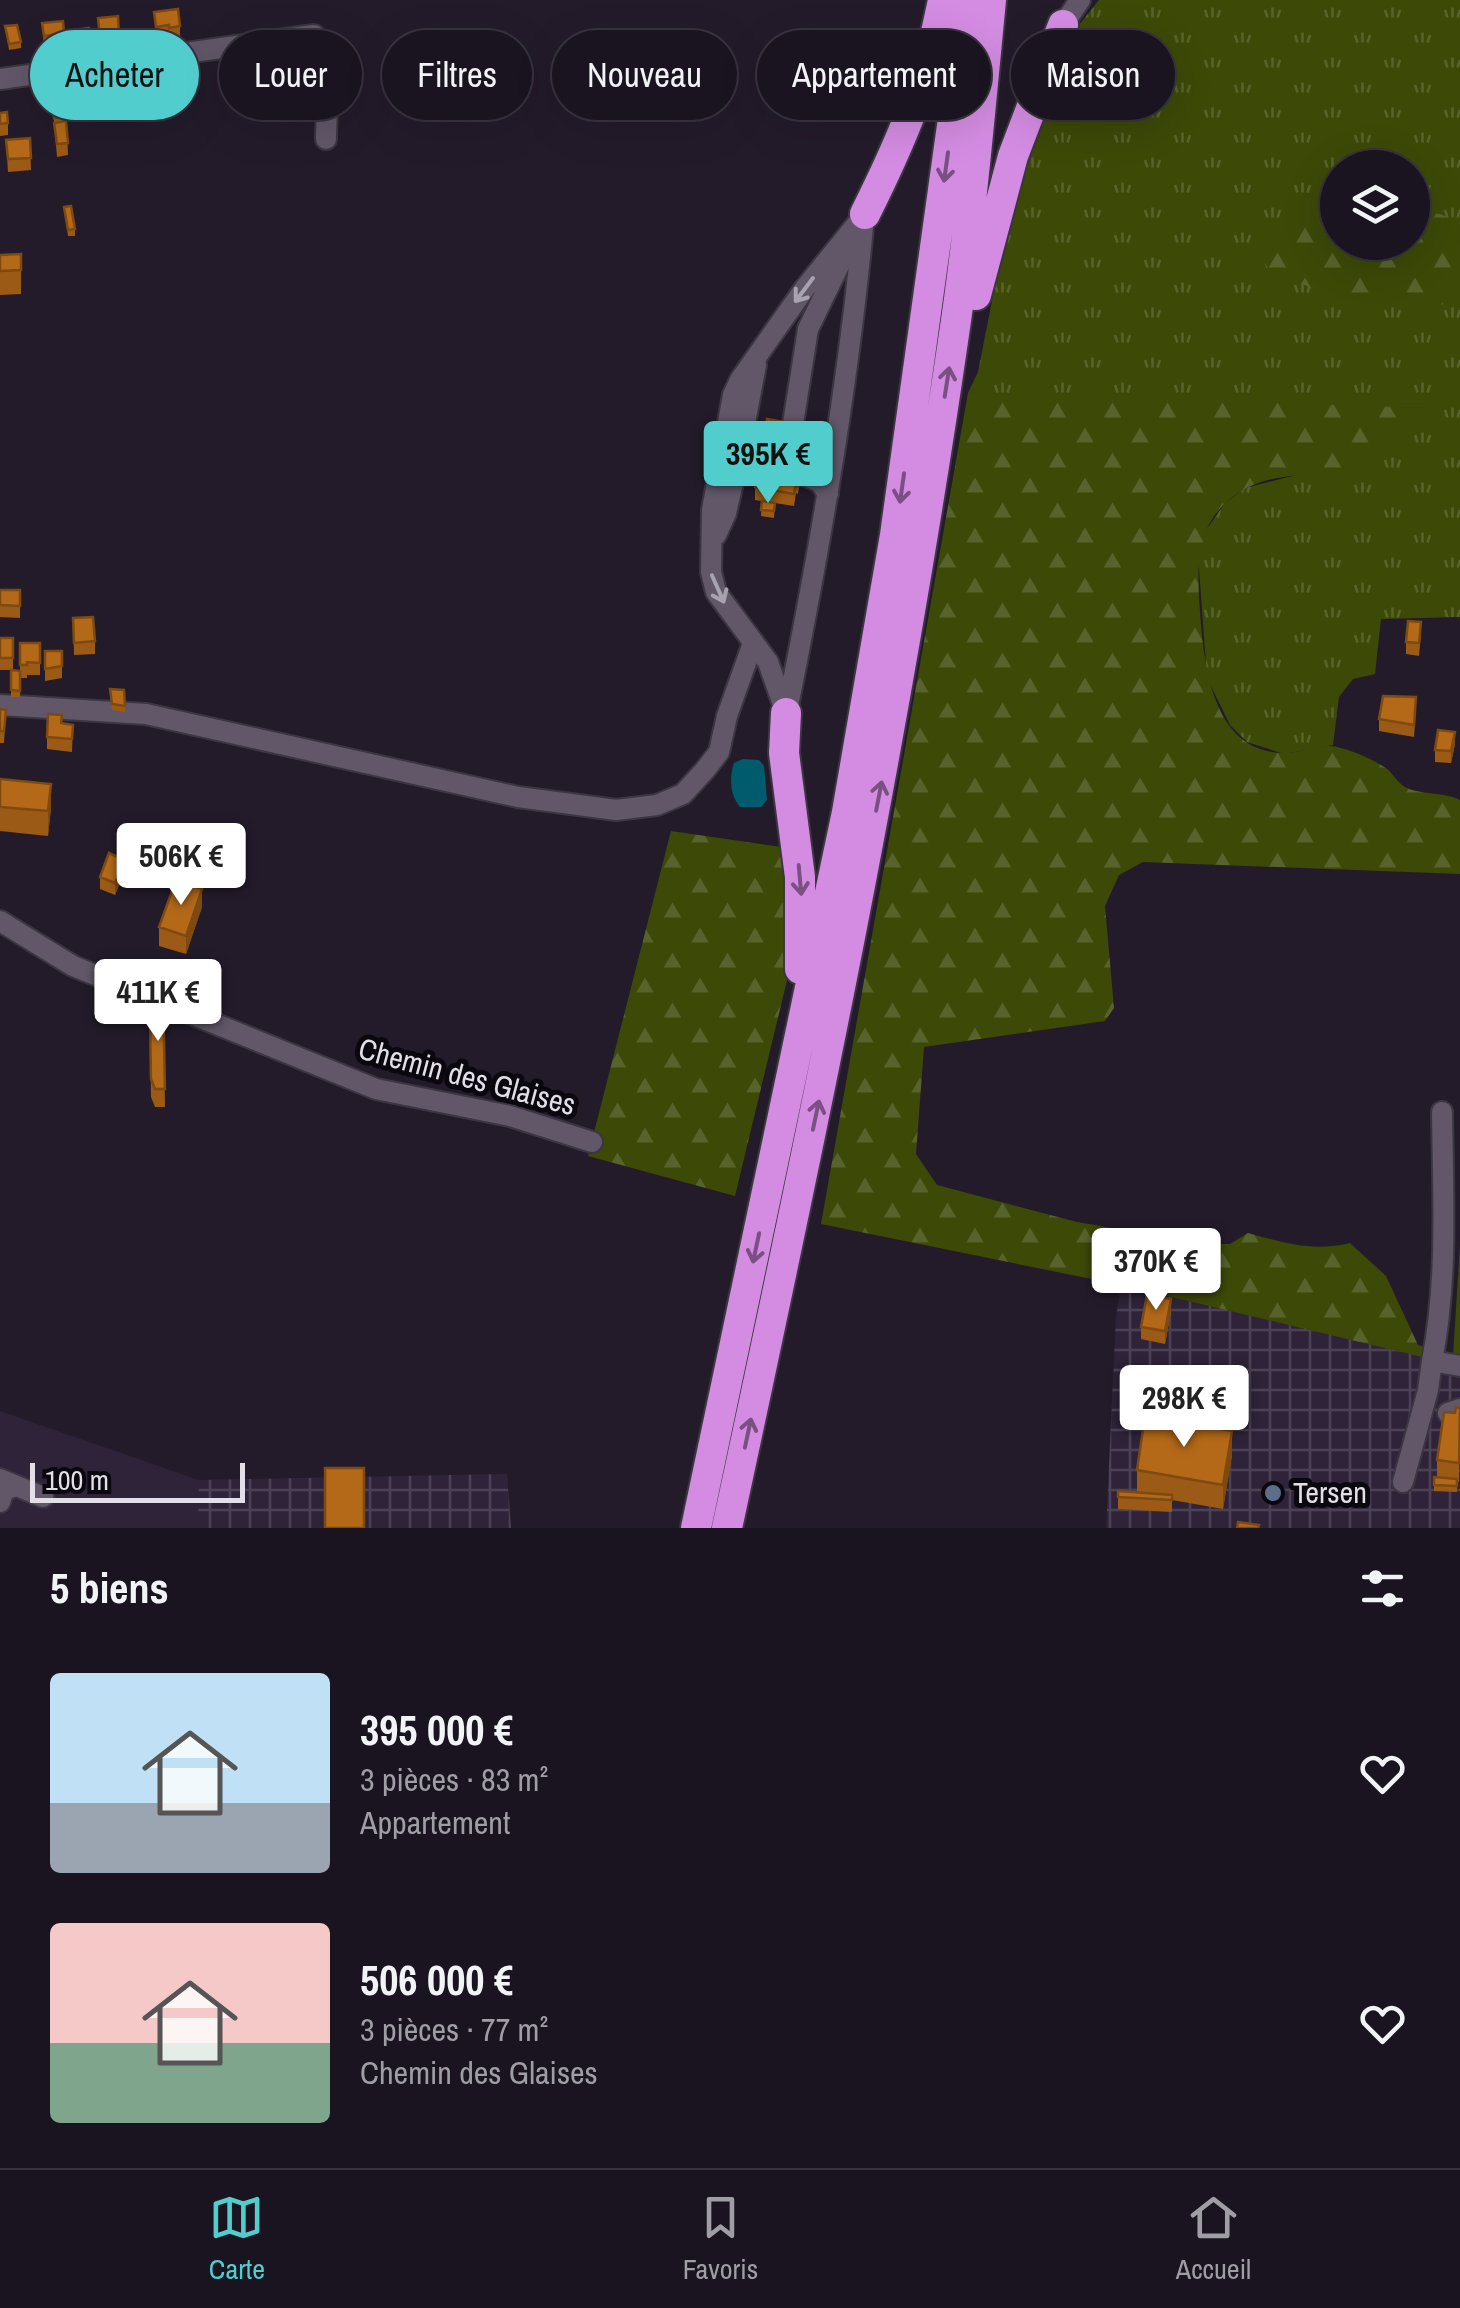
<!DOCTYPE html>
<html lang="fr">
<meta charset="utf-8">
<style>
body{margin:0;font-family:"Archivo Narrow",sans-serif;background:#231d29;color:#f1f3f6;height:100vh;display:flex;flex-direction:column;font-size:38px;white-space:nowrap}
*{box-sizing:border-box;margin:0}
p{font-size:32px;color:#9f9ea5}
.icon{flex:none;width:55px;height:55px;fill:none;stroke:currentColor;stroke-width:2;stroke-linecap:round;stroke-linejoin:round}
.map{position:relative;height:1528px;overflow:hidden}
.side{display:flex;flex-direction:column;background:#1a1420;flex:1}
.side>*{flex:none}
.hud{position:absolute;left:30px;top:30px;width:1400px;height:90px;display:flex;gap:20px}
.controls{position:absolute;left:1320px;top:150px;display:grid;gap:20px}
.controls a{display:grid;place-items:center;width:110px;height:110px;border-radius:50%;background:#1a1420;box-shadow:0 10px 40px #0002,0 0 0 2px #38333e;font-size:50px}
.scale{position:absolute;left:30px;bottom:25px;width:215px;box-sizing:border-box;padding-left:10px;border:5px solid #e3dee8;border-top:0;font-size:28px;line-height:35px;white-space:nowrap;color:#e3dee8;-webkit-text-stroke:8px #0b070e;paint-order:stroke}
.price{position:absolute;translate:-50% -85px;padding:0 22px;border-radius:10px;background:#fff;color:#222;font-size:32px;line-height:65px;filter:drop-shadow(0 2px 5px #0008)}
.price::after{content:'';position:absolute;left:50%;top:60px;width:30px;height:22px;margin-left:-15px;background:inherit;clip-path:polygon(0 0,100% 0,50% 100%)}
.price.selected{background:#52cdce;color:#111}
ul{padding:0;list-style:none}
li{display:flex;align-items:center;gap:30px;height:250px;padding:0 50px}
li span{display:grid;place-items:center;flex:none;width:280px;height:200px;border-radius:10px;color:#555}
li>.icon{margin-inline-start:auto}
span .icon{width:120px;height:120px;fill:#fffc;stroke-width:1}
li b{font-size:42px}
h2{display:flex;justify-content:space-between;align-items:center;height:120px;padding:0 50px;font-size:42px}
.chip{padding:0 35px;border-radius:45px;background:#1a1420;box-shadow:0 10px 40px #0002,0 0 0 2px #38333e;font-size:35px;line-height:90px}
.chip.selected{background:#52cdce;color:#111}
.tab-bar{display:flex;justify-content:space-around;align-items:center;height:140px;border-top:2px solid #38333e;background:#1a1420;font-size:28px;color:#9f9ea5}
.tab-bar a{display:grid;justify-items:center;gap:5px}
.tab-bar .selected{color:#52cdce}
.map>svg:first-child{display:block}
.built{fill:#2e2338}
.industrial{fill:url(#industrial-grid)}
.grass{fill:url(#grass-tufts);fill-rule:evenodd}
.forest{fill:url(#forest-firs)}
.water{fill:#005c6c}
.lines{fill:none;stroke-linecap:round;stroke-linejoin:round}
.minor-casing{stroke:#3b3641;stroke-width:24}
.highway-casing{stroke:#3b3641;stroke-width:34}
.minor{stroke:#615769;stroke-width:20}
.highway{stroke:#d48ce2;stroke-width:30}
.wall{fill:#9b5a15}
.shaded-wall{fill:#7e4a11}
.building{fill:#b46918;stroke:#7e4a11;stroke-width:2.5}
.oneway{stroke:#7a5083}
.oneway2{stroke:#a8a1af}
.service-dot{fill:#5c6f8a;stroke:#0b070e;stroke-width:4}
.labels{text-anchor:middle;stroke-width:10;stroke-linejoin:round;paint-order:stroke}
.street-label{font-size:30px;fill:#e3dee8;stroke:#0b070e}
.poi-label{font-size:30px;fill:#e3dee8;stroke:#0b070e;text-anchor:start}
</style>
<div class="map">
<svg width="1460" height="1528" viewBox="0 0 1460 1528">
<defs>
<pattern id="industrial-grid" width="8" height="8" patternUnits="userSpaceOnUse" patternTransform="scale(2.5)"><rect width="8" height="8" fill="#2e2338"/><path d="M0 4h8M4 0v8" fill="none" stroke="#4c4255"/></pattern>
<pattern id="grass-tufts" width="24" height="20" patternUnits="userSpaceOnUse" patternTransform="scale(2.5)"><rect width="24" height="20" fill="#3c4907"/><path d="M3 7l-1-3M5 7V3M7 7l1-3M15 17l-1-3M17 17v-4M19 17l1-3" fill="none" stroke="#58632b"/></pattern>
<pattern id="forest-firs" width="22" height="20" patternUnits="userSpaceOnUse" patternTransform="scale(2.5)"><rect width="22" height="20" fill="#3c4907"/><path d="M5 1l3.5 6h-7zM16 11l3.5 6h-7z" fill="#58632b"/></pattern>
</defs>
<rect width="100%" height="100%" fill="#231b2a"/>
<!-- built -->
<path class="built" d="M0,1411L199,1480L507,1474L511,1528H0Z"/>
<!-- industrial -->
<path class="industrial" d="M1121,1285L1460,1365V1528H1106L1116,1317Z
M507,1474L511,1528H198L199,1480Z"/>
<!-- grass -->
<path class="grass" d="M1099,0H1460V617L1381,619L1375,674L1353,679L1339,697L1333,745L1284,754L1247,742L1230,725L1207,678L1198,554L1204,533L1225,503L1245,488L1304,473L1335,471L1427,408L1076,402L968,393L978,372L1016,179L1078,26ZM1338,168H1412V242H1338Z"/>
<!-- forest -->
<path class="forest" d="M1422,212L1440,214L1458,222L1460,227V292L1437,308L1370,293H1320L1299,282L1279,283L1264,262C1266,221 1303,215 1337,216L1338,242H1412L1413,214Z
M968,393L1428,408C1410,428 1393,452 1367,463C1328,480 1278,468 1241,491C1200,517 1197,553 1199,597C1203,653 1207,753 1285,753C1302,753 1321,743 1337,747C1354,751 1372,759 1386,768C1392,773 1396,780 1402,785C1417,796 1443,791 1460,800V874L1143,862L1119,875L1105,906L1114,1008L1105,1021L924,1047L916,1154L937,1185L1077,1222L1207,1244H1230L1248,1233C1284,1243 1313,1252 1350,1243L1386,1276L1418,1345L1453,1356L1460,1245V1366L1121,1285L821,1224Z
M671,831L788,848L789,972L735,1196L588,1156Z"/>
<!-- water -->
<path class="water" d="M743,759L759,760L764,766L767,800L761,807H740C730,795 729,778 734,763Z"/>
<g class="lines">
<!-- minor casing -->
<g class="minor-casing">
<path id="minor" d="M1063,25L1080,0
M0,79L314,35C333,51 326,114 326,139
M792,430L808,329L848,247
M741,444L756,365
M801,474L820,482L828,494
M716,535L726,513L738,461
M0,705L146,714L518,797L616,810L657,805L683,794L705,770L719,752L727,716L753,643
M787,711C820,547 849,382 864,216
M786,713L768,662L716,592L711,572L712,510L733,395L740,380L805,288L865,214
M0,921L73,966L376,1089L510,1116L592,1142
M1442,1112C1443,1195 1448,1280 1432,1361L1460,1366
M1448,1413L1460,1409
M0,1479L43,1497
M1403,1482L1428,1390L1432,1361
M0,1502L4,1490L16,1486"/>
</g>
<!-- highway casing -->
<g class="highway-casing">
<path id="highway" d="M865,214C901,142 928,79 943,0
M976,295L1013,156L1063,25
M786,713L784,753L800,877V969
M696,1528L847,812L895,535L954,111L963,0
M727,1528C812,1134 895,740 953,341C970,228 980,114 991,0"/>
</g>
<!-- minor -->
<use href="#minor" class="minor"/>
<!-- highway -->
<use href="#highway" class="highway"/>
</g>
<!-- wall -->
<path class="wall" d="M154,12L180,26V39L169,40V37L156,39Z
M98,18L119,36V48L100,50Z
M42,23L64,33V45L44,48Z
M5,26L21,42V48L9,50Z
M67,31L92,43V56L69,59Z
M175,66L196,80V92L178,95Z
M146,72L167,85V97L148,99Z
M144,76L145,104L130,105V108L113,109L110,78Z
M51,87L66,101L68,155L57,157Z
M0,113L8,123V135L0,136Z
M30,138L31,170L8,172L6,140Z
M64,207L75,229V236H68Z
M21,254V294L0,295V255Z
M819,434L814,465L803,463L798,494L796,493L794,506L775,503L774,518L761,516L762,501L772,503L755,500V487Z
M750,445L746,462L730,459V453Z
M0,590H20V618L0,617Z
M73,618L95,641V654L74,655Z
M1421,634L1419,656L1406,654V642Z
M0,638H13V670H0Z
M20,643H40V675H27V678H20Z
M45,651H62V678L45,681Z
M11,670L20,671V697H11Z
M110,695L125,706V712L112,710Z
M0,709L6,710L4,743H0Z
M1416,709L1414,737L1379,731V719Z
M73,725L72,752L47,749V737Z
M1455,744L1451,763L1435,762V750Z
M0,779L51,808L48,836L0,831Z
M124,872L115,895L100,889V877Z
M202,907L186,954L159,946V927Z
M163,996L165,1107H155L151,1097L150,1014Z
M1171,1312L1165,1344L1141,1339V1327Z
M1460,1408L1459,1482L1457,1481V1492L1434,1491V1477H1437V1460L1455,1413Z
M1232,1455L1223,1509L1172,1500V1512L1118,1509V1491L1137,1492V1470Z"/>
<!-- shaded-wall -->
<path class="shaded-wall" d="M1455,732V744L1451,763V751Z
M51,784V808L48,836V811Z
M124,860V872L115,895V883Z
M202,889V907L186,954V936Z
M1171,1299V1312L1165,1344V1331Z
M1232,1431V1455L1223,1509V1485Z"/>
<!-- building -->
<path class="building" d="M178,9L180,26L169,28V25L156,27L154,12Z
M118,16L119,36L100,37L98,18Z
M63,21L64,33L44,36L42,23Z
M17,25L21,42L9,44L5,26Z
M89,28L92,43L69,47L67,31Z
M193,63L196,80L178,83L175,66Z
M165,70L167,85L148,87L146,72Z
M144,76L145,92L128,93L130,95L113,97L110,78Z
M60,86V90L63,89L62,98L66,101L67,110L61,111V117L54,118L51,87Z
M7,112L8,123L0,124V113Z
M66,121L68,143L57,144L54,123Z
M30,138L31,158L8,159L6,140Z
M71,206L75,229L68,230L64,207Z
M21,254V270L0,271V255Z
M767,419L819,428L814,459L803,457L798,487H796V481L788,480L789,468L760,463Z
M733,436L750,439L746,456L730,453Z
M759,463L789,468L787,480L796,481L794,494L755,487Z
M762,501L775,503L774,511L761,510Z
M0,590H20V606L0,605Z
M93,617L95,641L74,643L73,618Z
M1408,621L1421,622L1419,643L1406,642Z
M0,638H13V658H0Z
M20,643H40V663L27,662V665H20Z
M45,651H62V666L45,669Z
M11,670L20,671V691L11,690Z
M110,689L124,690L125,706L112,704Z
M1383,696L1416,697L1414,725L1379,719Z
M0,709L6,710L4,731H0Z
M48,714L62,715L61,723L73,725L72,739L47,737Z
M1438,730L1455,732L1451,751L1435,750Z
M0,779L51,784L48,811L0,807Z
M109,853L124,860L115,883L100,877Z
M176,880L202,889L186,936L159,927Z
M158,995L163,996L165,1089H155L151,1079L150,1014Z
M1147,1295L1171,1299L1165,1331L1141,1327Z
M1456,1407L1460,1408L1459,1463L1437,1460L1444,1412L1455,1413Z
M1145,1416L1232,1431L1223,1485L1137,1470Z
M325,1468H364V1528H325Z
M1434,1477L1457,1479V1486L1434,1485Z
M1118,1491L1172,1495V1500L1118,1497Z
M1238,1522L1259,1525L1258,1528H1237Z"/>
<!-- one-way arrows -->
<defs><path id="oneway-shaft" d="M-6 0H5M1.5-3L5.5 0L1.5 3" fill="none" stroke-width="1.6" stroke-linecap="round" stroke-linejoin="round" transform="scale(2.5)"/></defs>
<g class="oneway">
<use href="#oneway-shaft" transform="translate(946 167) rotate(98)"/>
<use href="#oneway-shaft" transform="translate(947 382) rotate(-81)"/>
<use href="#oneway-shaft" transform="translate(902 488) rotate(98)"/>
<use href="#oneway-shaft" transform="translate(879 796) rotate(-79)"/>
<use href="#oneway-shaft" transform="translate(800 880) rotate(85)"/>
<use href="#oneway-shaft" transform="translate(816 1115) rotate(-78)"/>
<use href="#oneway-shaft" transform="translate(756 1248) rotate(102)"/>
<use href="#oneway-shaft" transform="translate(748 1433) rotate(-78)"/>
</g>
<g class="oneway2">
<use href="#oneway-shaft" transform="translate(804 290) rotate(127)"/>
<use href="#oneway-shaft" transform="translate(718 589) rotate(66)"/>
</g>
<!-- markers -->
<circle class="service-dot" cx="1273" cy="1493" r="10"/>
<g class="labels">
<!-- street labels -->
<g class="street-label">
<text transform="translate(467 1077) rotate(15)" y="10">Chemin des Glaises</text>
</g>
<!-- poi labels -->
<g class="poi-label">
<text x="1293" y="1503">Tersen</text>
</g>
</g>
</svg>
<div class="controls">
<a><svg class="icon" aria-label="layers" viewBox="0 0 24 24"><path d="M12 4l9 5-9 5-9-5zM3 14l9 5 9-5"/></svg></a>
</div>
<div class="scale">100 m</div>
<b class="price selected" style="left:768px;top:506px">395K €</b>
<b class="price" style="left:181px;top:908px">506K €</b>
<b class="price" style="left:158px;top:1044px">411K €</b>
<b class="price" style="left:1156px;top:1313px">370K €</b>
<b class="price" style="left:1184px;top:1450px">298K €</b>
<div class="hud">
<a class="chip selected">Acheter</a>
<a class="chip">Louer</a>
<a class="chip">Filtres</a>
<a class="chip">Nouveau</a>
<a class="chip">Appartement</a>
<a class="chip">Maison</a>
</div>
</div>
<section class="side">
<h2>5 biens<svg class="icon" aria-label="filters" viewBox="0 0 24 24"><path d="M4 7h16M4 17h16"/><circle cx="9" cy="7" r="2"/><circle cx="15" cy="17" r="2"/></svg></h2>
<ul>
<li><span style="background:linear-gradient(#bfe0f5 65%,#9aa5b1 0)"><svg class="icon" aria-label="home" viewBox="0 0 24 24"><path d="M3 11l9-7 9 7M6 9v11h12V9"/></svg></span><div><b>395 000 €</b><p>3 pièces · 83 m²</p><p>Appartement</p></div><svg class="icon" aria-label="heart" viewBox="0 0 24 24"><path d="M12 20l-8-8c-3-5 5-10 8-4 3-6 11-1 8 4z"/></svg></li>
<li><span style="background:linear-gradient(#f6c9c9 60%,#7fa58c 0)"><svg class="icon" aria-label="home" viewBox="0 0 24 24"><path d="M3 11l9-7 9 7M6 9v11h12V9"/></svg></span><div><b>506 000 €</b><p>3 pièces · 77 m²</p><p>Chemin des Glaises</p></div><svg class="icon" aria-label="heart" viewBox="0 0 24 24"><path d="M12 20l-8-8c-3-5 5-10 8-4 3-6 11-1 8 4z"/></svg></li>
</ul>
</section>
<nav class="tab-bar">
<a class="selected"><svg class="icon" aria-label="map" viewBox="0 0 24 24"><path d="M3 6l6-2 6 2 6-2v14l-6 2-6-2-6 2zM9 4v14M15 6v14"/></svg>Carte</a>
<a><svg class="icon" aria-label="saved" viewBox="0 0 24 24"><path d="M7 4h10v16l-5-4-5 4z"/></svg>Favoris</a>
<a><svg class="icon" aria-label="home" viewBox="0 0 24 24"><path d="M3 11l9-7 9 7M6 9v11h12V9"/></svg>Accueil</a>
</nav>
